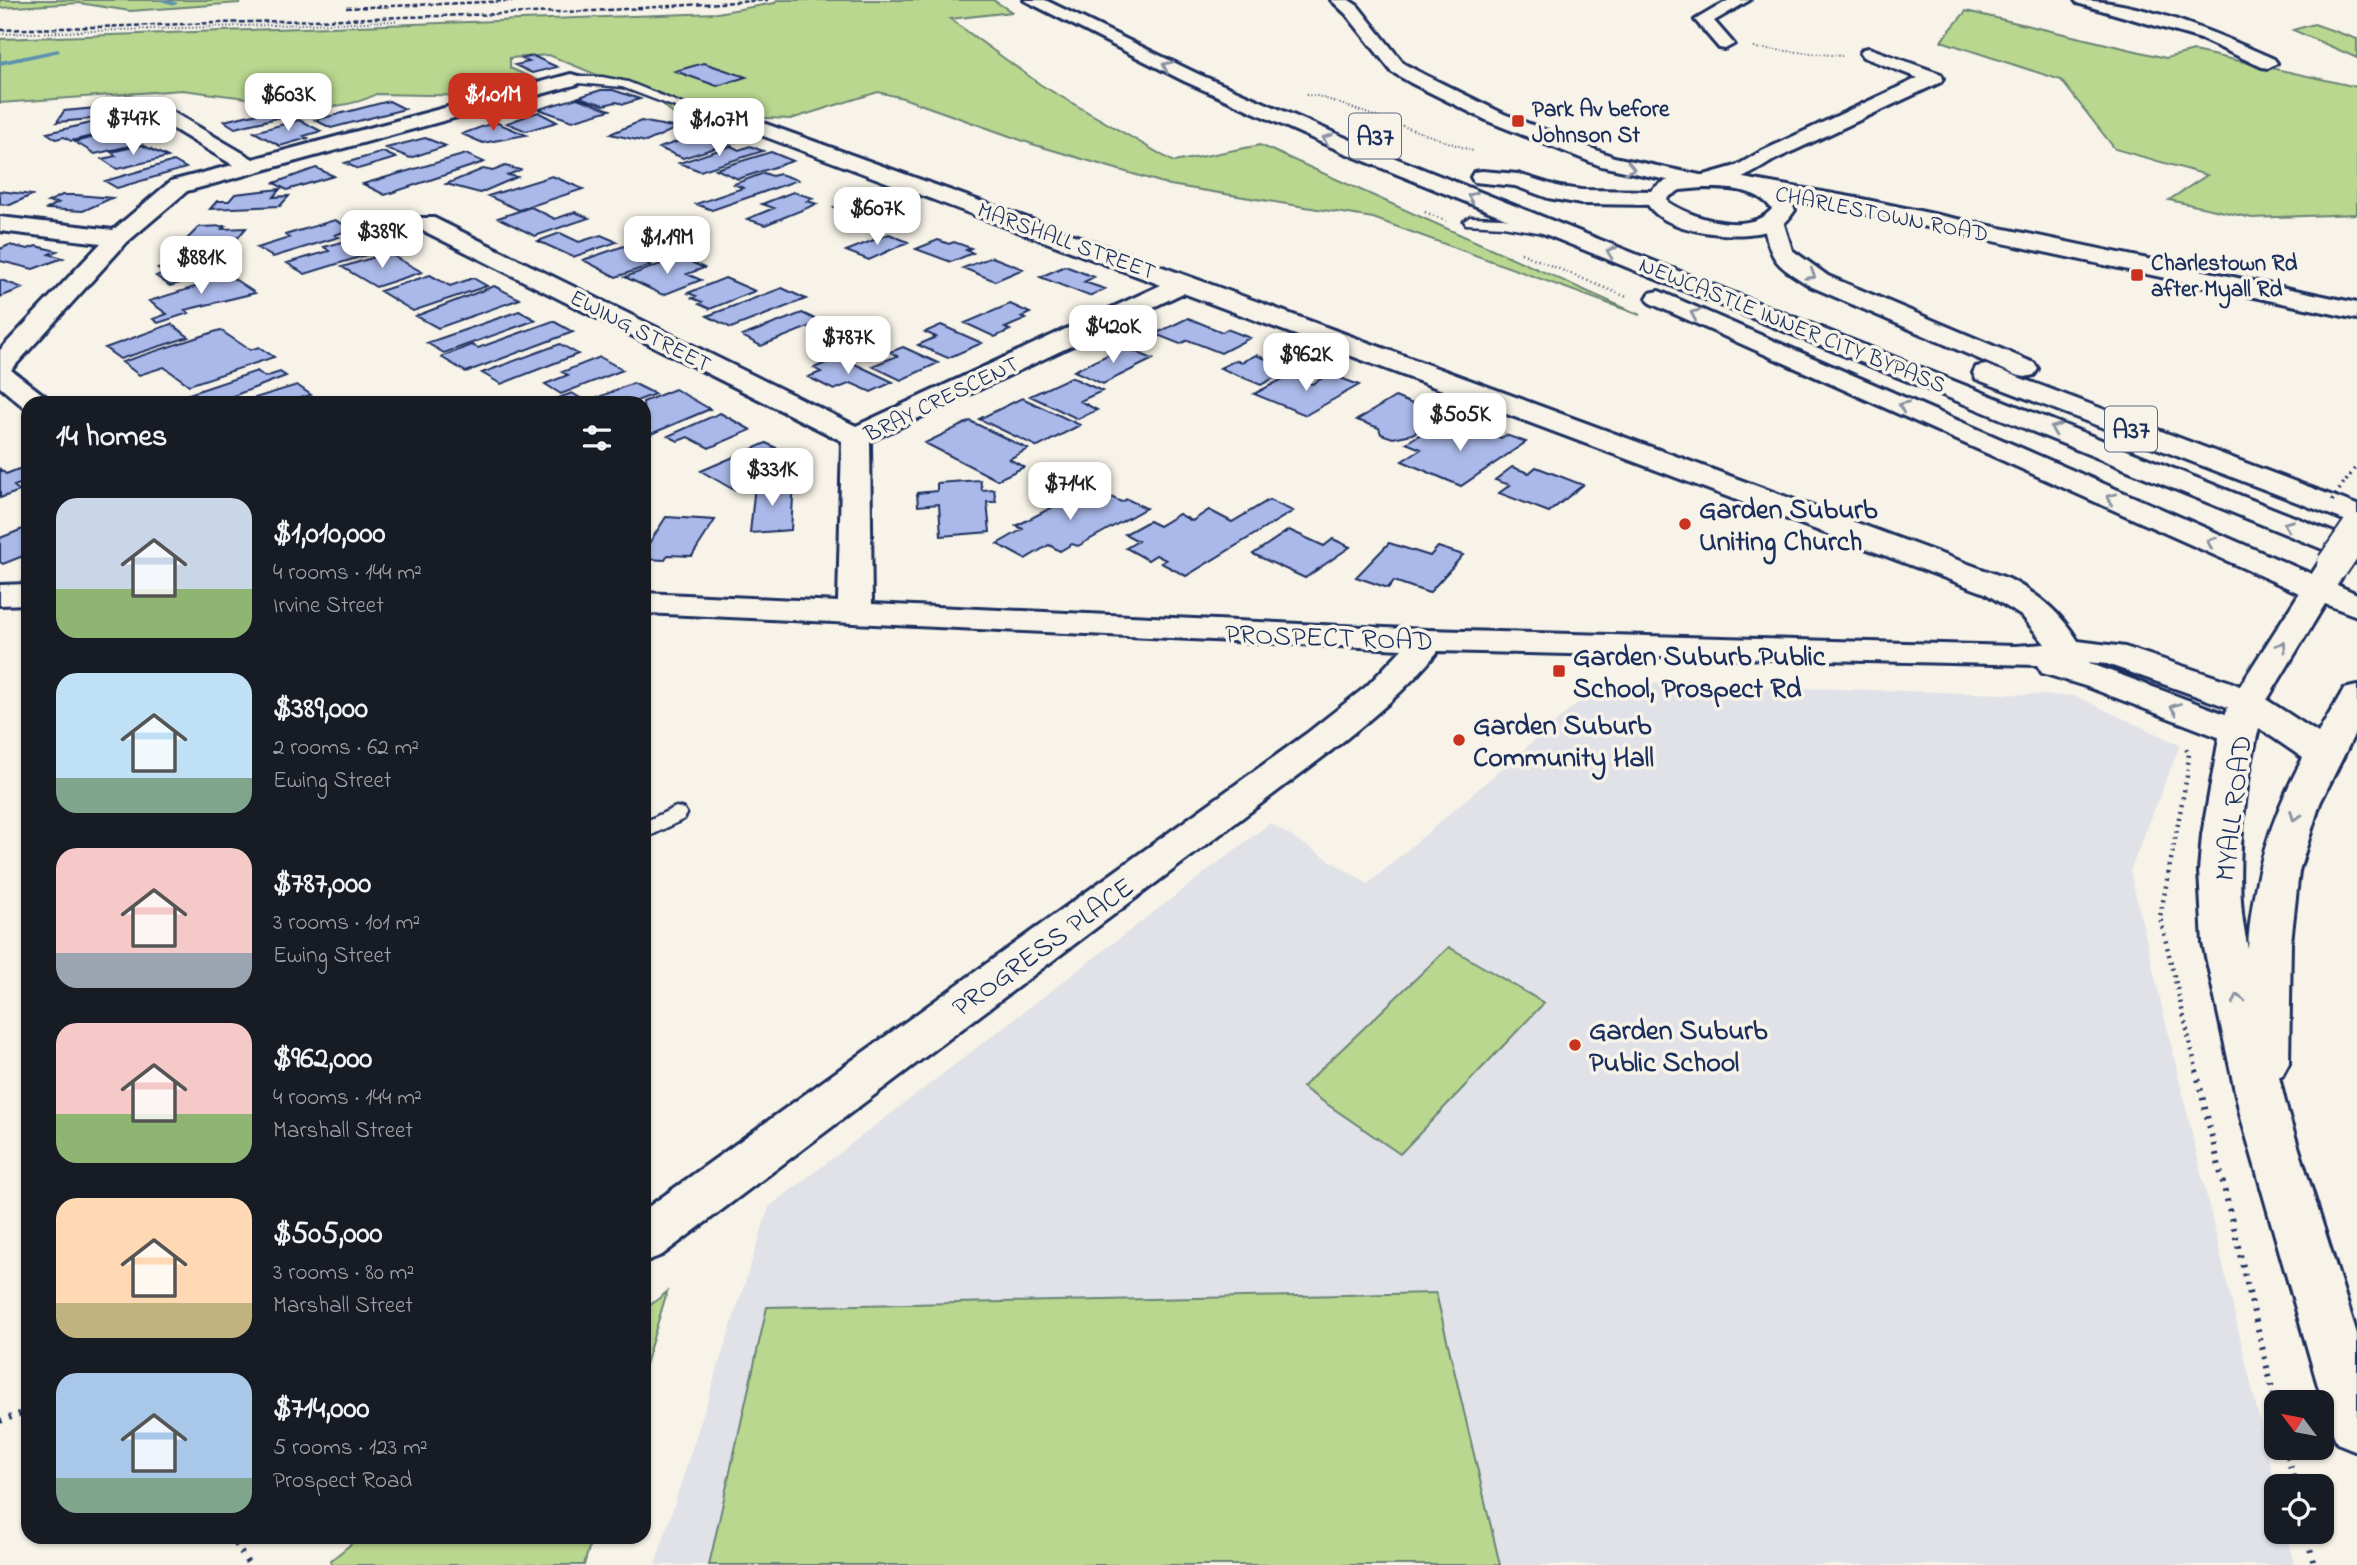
<!DOCTYPE html>
<meta charset="utf-8">
<style>
body{margin:0;font-family:"Indie Flower",sans-serif;background:#20242c;color:#f1f3f6;height:100vh;display:flex;flex-direction:column;font-size:26px;white-space:nowrap}
*{box-sizing:border-box;margin:0}
p{font-size:23px;color:#9ea1a6}
.icon{flex:none;width:38px;height:38px;fill:none;stroke:currentColor;stroke-width:2;stroke-linecap:round;stroke-linejoin:round}
.map{position:relative;flex:1;overflow:hidden}
.details{position:absolute;left:21px;top:396px;width:630px;height:1148px;display:flex;flex-direction:column;background:#171b24;border-radius:21px;box-shadow:0 2px 5px #0004}
.details>*{flex:none}
.needle{width:46px;rotate:302deg}
.buttons{position:absolute;left:2264px;top:1390px;display:grid;gap:14px}
.buttons a{display:grid;place-items:center;width:70px;height:70px;border-radius:14px;background:#171b24;box-shadow:0 2px 5px #0004;font-size:35px}
.price{position:absolute;translate:-50% -60px;padding:0 16px;border-radius:14px;background:#fff;color:#222;font-size:23px;line-height:46px;filter:drop-shadow(0 2px 4px #0008)}
.price::after{content:'';position:absolute;left:50%;top:42px;width:21px;height:16px;margin-left:-10px;background:inherit;clip-path:polygon(0 0,100% 0,50% 100%)}
.price.on{background:#c8321e;color:#fff}
ul{padding:0;list-style:none}
li{display:flex;align-items:center;gap:21px;height:175px;padding:0 35px}
li span{display:grid;place-items:center;flex:none;width:196px;height:140px;border-radius:21px;color:#555}
li>.icon{margin-inline-start:auto}
span .icon{width:84px;height:84px;fill:#fffc;stroke-width:1}
li b{font-size:30px}
h2{display:flex;justify-content:space-between;align-items:center;height:84px;padding:0 35px;font-size:30px}
.map>svg:first-child{display:block}
.built{fill:#e0e2e8}
.green{fill:#b9d78f;stroke:#6a8376;stroke-width:2}
.lines{fill:none;stroke-linecap:round;stroke-linejoin:round}
.stream{fill:#5c91b0;fill-rule:evenodd}
.building{fill:#aab9e9;stroke:#1b2f5e;stroke-width:2}
.lane-casing{stroke:#1b2f5e;stroke-width:5}
.street-casing{stroke:#1b2f5e;stroke-width:6}
.secondary-casing{stroke:#1b2f5e;stroke-width:6}
.primary-casing{stroke:#1b2f5e;stroke-width:6}
.highway-casing{stroke:#1b2f5e;stroke-width:6}
.path-far4{stroke:#1b2f5e;stroke-width:2;stroke-dasharray:1 2.5;stroke-linecap:butt}
.path-far3{stroke:#1b2f5e;stroke-width:2.5;stroke-dasharray:1 3.5;stroke-linecap:butt}
.path-far2{stroke:#1b2f5e;stroke-width:3.5;stroke-dasharray:2 4.5;stroke-linecap:butt}
.path-far1{stroke:#1b2f5e;stroke-width:4.5;stroke-dasharray:2 5;stroke-linecap:butt}
.path{stroke:#1b2f5e;stroke-width:6;stroke-dasharray:2.5 7;stroke-linecap:butt}
.lane{fill:#f7f3e8;fill-rule:evenodd}
.street{fill:#f7f3e8;fill-rule:evenodd}
.secondary{fill:#f7f3e8;fill-rule:evenodd}
.primary{fill:#f7f3e8;fill-rule:evenodd}
.highway{fill:#f7f3e8;fill-rule:evenodd}
.rail{stroke:#1b2f5e;stroke-width:2.5;stroke-dasharray:5 2.5;stroke-linecap:butt}
.secondary-bridge-casing{stroke:#1b2f5e;stroke-width:36;stroke-linecap:butt}
.path-bridge{stroke:#1b2f5e;stroke-width:3.5;stroke-dasharray:2 4.5;stroke-linecap:butt}
.secondary-bridge{stroke:#f7f3e8;stroke-width:32}
.oneway{stroke:#8991a3}
.poi-dot{fill:#c8321e;stroke:#f7f3e8;stroke-width:2.5}
.labels{text-anchor:middle;stroke-width:7;stroke-linejoin:round;paint-order:stroke}
.far-poi-label{font-size:23px;font-weight:bold;fill:#1b2f5e;stroke:#f7f3e8;text-anchor:start}
.far-street-label{font-size:23px;fill:#1b2f5e;stroke:#f7f3e8}
.shield{fill:#f7f3e8;stroke:#5d6a87;stroke-width:2}
.shield-label{font-size:26px;font-weight:bold;fill:#1b2f5e}
.poi-label{font-size:28px;font-weight:bold;fill:#1b2f5e;stroke:#f7f3e8;text-anchor:start}
.street-label{font-size:28px;fill:#1b2f5e;stroke:#f7f3e8}
</style>
<div class="map">
<svg width="2357" height="1565" viewBox="0 0 2357 1565">
<rect width="100%" height="100%" fill="#f7f3e8"/>
<filter id="ink" filterUnits="userSpaceOnUse"><feTurbulence type="fractalNoise" baseFrequency=".0143" numOctaves="2"/><feDisplacementMap in="SourceGraphic" scale="14" xChannelSelector="R" yChannelSelector="G"/><feConvolveMatrix kernelMatrix="1 2 1 2 8 2 1 2 1" color-interpolation-filters="sRGB"/></filter>
<g filter="url(#ink)">
<!-- built -->
<path class="built" d="M1602,682L2075,696L2180,745L2130,871L2277,1494V1531H2286L2294,1565H655L769,1207L1270,823L1368,884Z"/>
<!-- green -->
<path class="green" d="M0,0H242L239,3L130,11L79,3L0,8Z
M777,0H993L1012,12L950,19L1041,85L1174,162L1260,145L1640,315L1373,218L1170,185L1032,144L903,98L878,92L791,119L673,114L660,101L549,55L510,58V68L541,82L479,96L376,94C358,105 313,112 294,104L182,90L0,103V39L717,13L775,3Z
M1966,11L2166,58L2194,51L2357,87V214L2252,218L2169,200L2207,175L2115,149L2061,80L1941,41Z
M2314,24L2357,39V58L2293,30Z
M1449,947L1544,1003L1400,1154L1302,1087Z
M667,1292L644,1368V1310Z
M1436,1293L1500,1565H709L767,1307Z
M361,1536H592V1537L584,1565H332L330,1561Z"/>
<g class="lines">
<!-- stream -->
<path class="stream" d="M157,0H168L178,3L175,5Z
M58,49L60,52L0,65V61Z"/>
</g>
<!-- building -->
<path class="building" d="M533,56L557,67L532,73L515,65L529,62L522,59Z
M704,63L746,77L717,86L675,71Z
M601,90H613L640,99L624,104L616,102L604,105L579,97Z
M577,98L610,110L572,121L539,109Z
M389,101L405,109L331,128L315,120Z
M97,108L91,119L57,122L64,111Z
M271,110L281,117L235,128L224,121Z
M538,112L557,122L526,131L507,123Z
M104,120L117,130L71,141L64,137L56,139L47,133Z
M299,120L321,131L304,136L308,138L280,146L254,132Z
M641,121L677,128L646,142L610,134Z
M495,122L526,135L483,143L462,134Z
M118,131L138,144L95,154L75,142Z
M702,133L714,137L722,135L738,141L683,158L659,148Z
M425,138L446,146L410,158L386,148Z
M142,145L168,157L117,169L102,159L116,156L111,152Z
M731,146L739,150L750,146L763,151L700,171L679,163Z
M383,152L396,158L358,169L345,163Z
M771,152L793,161L738,179L716,169Z
M466,154L484,162L385,195L363,184Z
M174,161L186,168L117,188L105,181Z
M505,166L520,170L508,175L517,177L480,193L446,184L483,169L493,171Z
M316,168L334,176L287,190L274,183Z
M764,173L772,176L780,174L798,180L712,210L696,204L743,188L734,184Z
M552,176L583,189L519,210L488,196Z
M280,189L273,197L289,196L280,206L210,209L217,201H229L235,194Z
M0,191L32,195L10,205L0,204Z
M793,192L813,198L807,201L817,204L765,225L747,219L774,208L762,204Z
M62,195H77L112,198L83,211L47,209L58,203L48,202Z
M860,198L872,202L880,199L892,204L858,217L834,207Z
M531,207L555,219L575,212L589,218L535,236L498,218Z
M335,220L352,229L335,235L339,237L273,257L257,248L289,238L285,235Z
M225,226L222,229L246,228L236,240L181,245L199,227Z
M560,233L579,242L601,235L617,242L573,257L538,241Z
M889,234L908,242L869,260L846,251Z
M353,239L376,252L305,274L287,263L329,251L324,247Z
M938,240L949,244L954,242L971,248L966,250L973,253L951,262L916,249Z
M9,245L28,249L36,246L57,251L49,254L63,258L33,269L0,261V249Z
M624,246L645,256L638,259L651,265L616,277L583,260Z
M388,253L422,272L376,287L342,267Z
M211,256L230,268L170,286L156,276L164,273L158,269Z
M680,257L704,268L687,274L701,280L663,295L625,277Z
M992,257L1023,269L995,281L963,268Z
M1065,266L1094,277L1084,282L1105,289L1089,296L1040,277Z
M224,272L255,293L185,310L189,313L158,323L153,319L167,314L149,301L205,284L199,280Z
M430,275L450,286L473,278L487,286L413,311L380,291Z
M725,278L755,291L710,309L699,304L702,302L692,298L696,296L688,293Z
M0,281L1,280L23,288L0,297Z
M494,286L520,299L438,328L416,316Z
M782,288L806,299L731,328L707,316Z
M1010,304L1030,313L1021,317L1026,319L1005,328L1010,330L995,337L965,323Z
M519,311L536,320L444,353L427,343Z
M802,313L821,322L761,346L742,336Z
M1188,318L1222,332L1227,329L1250,338L1221,353L1188,340L1180,344L1155,334Z
M553,321L573,332L466,372L441,357L472,345L478,348Z
M171,324L189,337L120,359L105,348Z
M941,325L982,343L948,358L918,345L936,337L925,332Z
M220,330L250,350L259,347L274,357L189,385L164,367L139,375L122,362Z
M560,344L578,354L501,384L482,373Z
M903,347L938,363L901,380L872,366L897,356L890,352Z
M1124,347L1153,359L1103,384L1074,371Z
M1256,355L1271,361L1278,357L1298,365L1261,385L1220,368L1236,360L1242,362Z
M600,357L623,370L561,394L545,384L568,375L562,372Z
M840,357L893,382L871,392L851,383L834,390L808,377L821,372L814,368Z
M257,371L265,377L280,372L286,376L217,402H165Z
M1330,374L1359,385L1306,415L1254,394L1290,375L1312,384Z
M1071,377L1102,391L1080,401L1097,410L1078,419L1030,396Z
M633,383L655,394L634,402H548L572,393L587,402Z
M297,385L311,395L298,399L302,402H242Z
M675,389L710,409L646,436L644,434L643,402Z
M1395,397L1443,416L1412,434L1393,438L1381,434L1379,428L1357,420Z
M1022,398L1080,425L1038,447L979,419Z
M720,413L751,430L709,448L688,437L678,441L668,436Z
M970,421L1028,449L1009,459L1024,467L997,480L925,443Z
M1463,423L1501,438L1506,435L1526,442L1461,486L1402,461L1421,449L1406,443L1429,429L1445,435Z
M766,443L801,460L734,490L701,471Z
M1512,467L1529,473L1536,467L1583,485L1549,512L1499,493L1510,485L1495,480Z
M0,469L6,474L19,469L28,477V481L14,486L20,491L0,498Z
M980,480L982,490L994,489L996,502H987L990,532L941,536L939,504L918,506L917,493L937,491V483Z
M794,482L791,530L750,533L755,485Z
M1084,484L1121,502L1127,499L1146,508L1078,546L1072,544L1060,551L1049,545L1025,559L997,544L1023,529L1016,526L1051,508L1046,505Z
M1269,500L1293,511L1186,576L1161,563L1166,560L1156,555L1148,560L1126,548L1138,541L1125,534L1149,521L1159,526L1179,514L1192,521L1209,510L1232,522Z
M666,517L715,520L692,556L668,555L665,560L644,559V551Z
M28,527V554L3,564L0,562V538Z
M1289,530L1324,546L1333,539L1350,547L1305,578L1253,554Z
M1389,543L1430,556L1438,547L1463,555L1429,593L1394,581L1388,588L1356,577Z"/>
<g class="lines">
<!-- lane casing -->
<g class="lane-casing">
<path id="lane" d="M571,77H602L628,82L692,108L683,110L622,87L567,82V78Z
M1470,217L1503,218L1549,226L1555,230L1549,234L1503,226L1466,224L1464,221Z
M676,807L684,809L687,814L684,819L644,839V822Z"/>
</g>
<!-- street casing -->
<g class="street-casing">
<path id="street" d="M1729,0H1750L1714,21L1734,44L1725,49L1719,48L1695,20Z
M2075,0C2139,0 2216,33 2274,59L2277,63L2268,68L2262,67L2201,39L2077,3Z
M1869,48L1941,74L1943,78L1941,82L1774,160C1755,172 1724,191 1701,186L1698,181L1701,176L1736,166L1760,152L1918,78L1863,57L1860,53L1863,49Z
M571,74L578,76L580,80L578,84L187,191L126,243L11,370L45,396L49,402H28V409L25,408L0,387V350L101,243L0,231V217L113,230L171,181L233,165L157,119L154,115L157,111H171L253,159Z
M752,119L1193,278L2009,579C2039,595 2060,612 2078,641L2125,647L2228,681L2260,695L2265,703L2260,711L2247,714L2107,664L2086,662L2252,724L2258,732L2252,740L2239,744L2226,740L2088,687L2042,673L2037,665L1438,651C1407,690 1371,719 1332,750L662,1255L644,1262V1210L1306,734L1367,686L1402,649L644,613V593L838,602L842,441L418,228L415,223L418,218H434L856,426L1161,285L745,129L742,125L745,121ZM1183,293L1985,593L2023,617L2045,644L2015,646L1428,630L872,604L870,441Z
M28,584V604L0,605V585Z"/>
</g>
<!-- secondary casing -->
<g class="secondary-casing">
<path id="secondary" d="M1331,0H1349L1358,6L1404,64L1425,75L1504,114L1614,157L1700,175L1708,176L1711,181L1708,186L1700,187L1601,166L1490,122L1411,83L1392,72L1346,14Z
M2333,555L2344,558L2349,565L2337,585L2357,594V616L2325,604L2267,700L2318,733L2344,689L2357,686V729L2320,803L2299,871L2291,942L2289,1063L2282,1076L2279,1077L2288,1114L2357,1334V1451L2337,1443L2329,1424L2240,1114L2203,943L2199,871L2202,835L2220,732L2229,703L2322,558ZM2259,728L2303,758C2270,819 2252,879 2248,948C2232,885 2243,791 2259,728Z"/>
</g>
<!-- primary casing -->
<g class="primary-casing">
<path id="primary" d="M1703,175L1743,178L1862,199L2357,303V319L1862,213L1788,200L1795,210C1791,216 1786,223 1780,226C1751,243 1655,235 1645,198C1659,178 1680,176 1703,175ZM1703,188C1728,188 1757,188 1772,209C1749,236 1693,219 1668,202L1667,198L1680,190Z"/>
</g>
<!-- highway casing -->
<g class="highway-casing">
<path id="highway" d="M1024,0H1045L1198,74L1360,144L2357,542V563L1345,153L1184,81Z
M1482,171L1518,174L1560,187L1581,190L1656,191L1664,193L1667,198L1664,203L1656,205L1581,204L1548,198L1515,186L1474,182L1471,177L1474,172Z
M1774,216L1782,218L1792,250L1828,276L2034,363L2038,369L2034,375L2025,377L2016,375L1810,286C1776,264 1772,264 1763,223L1766,218Z
M1659,291L2330,582L2335,589L2330,596L2318,599L2306,596L1650,303L1647,298L1650,293Z
M1986,365L2357,505V525L1976,379L1973,373L1976,367Z"/>
</g>
<!-- path-far4 -->
<path class="path-far4" d="M0,34L396,21
M1754,48L1842,56
M1306,95L1318,96L1473,151"/>
<!-- path-far3 -->
<path class="path-far3" d="M1425,212L1446,221
M1521,253L1629,298"/>
<!-- path-far2 -->
<path class="path-far2" d="M2346,481L2357,465"/>
<!-- path-far1 -->
<path class="path-far1" d="M2186,749L2189,752L2187,776L2160,917L2197,1072"/>
<!-- path -->
<path class="path" d="M2196,1070L2277,1409
M0,1421L28,1411
M2286,1447L2295,1486
M2306,1531L2314,1565
M231,1536L249,1565"/>
<!-- lane -->
<use href="#lane" class="lane"/>
<!-- street -->
<use href="#street" class="street"/>
<!-- secondary -->
<use href="#secondary" class="secondary"/>
<!-- primary -->
<use href="#primary" class="primary"/>
<!-- highway -->
<use href="#highway" class="highway"/>
<!-- rail -->
<path class="rail" d="M346,8L532,0
M0,30L593,11L768,0"/>
<!-- secondary-bridge casing -->
<g class="secondary-bridge-casing">
<path id="secondary-bridge" d="M2333,565L2357,530"/>
</g>
<!-- path-bridge -->
<path class="path-bridge" d="M2332,501L2345,481"/>
<!-- secondary-bridge -->
<use href="#secondary-bridge" class="secondary-bridge"/>
</g>
<!-- one-way arrows -->
<defs><path id="oneway-chevron" d="M-2-3.5L2.5 0L-2 3.5" fill="none" stroke-width="1.6" stroke-linecap="round" stroke-linejoin="round" transform="scale(1.75)"/></defs>
<g class="oneway">
<use href="#oneway-chevron" transform="translate(1167 66) rotate(-154)"/>
<use href="#oneway-chevron" transform="translate(1327 139) rotate(-157)"/>
<use href="#oneway-chevron" transform="translate(1630 168) rotate(13)"/>
<use href="#oneway-chevron" transform="translate(1472 197) rotate(-158)"/>
<use href="#oneway-chevron" transform="translate(1611 252) rotate(-158)"/>
<use href="#oneway-chevron" transform="translate(1811 275) rotate(31)"/>
<use href="#oneway-chevron" transform="translate(1695 314) rotate(-156)"/>
<use href="#oneway-chevron" transform="translate(1903 406) rotate(-156)"/>
<use href="#oneway-chevron" transform="translate(2055 429) rotate(-158)"/>
<use href="#oneway-chevron" transform="translate(2111 498) rotate(-156)"/>
<use href="#oneway-chevron" transform="translate(2288 525) rotate(-158)"/>
<use href="#oneway-chevron" transform="translate(2211 542) rotate(-157)"/>
<use href="#oneway-chevron" transform="translate(2282 646) rotate(-56)"/>
<use href="#oneway-chevron" transform="translate(2175 708) rotate(-159)"/>
<use href="#oneway-chevron" transform="translate(2295 816) rotate(112)"/>
<use href="#oneway-chevron" transform="translate(2238 999) rotate(-103)"/>
</g>
</g>
<!-- markers -->
<g class="poi-dot">
<rect x="1511" y="114" width="14" height="14" rx="3.5"/>
<rect x="2130" y="268" width="14" height="14" rx="3.5"/>
<circle cx="1685" cy="524" r="7"/>
<rect x="1552" y="664" width="14" height="14" rx="3.5"/>
<circle cx="1459" cy="740" r="7"/>
<circle cx="1575" cy="1045" r="7"/>
</g>
<g class="labels">
<!-- far-poi labels -->
<g class="far-poi-label">
<text x="1532" y="116">Park Av before<tspan x="1532" dy="26">Johnson St</tspan></text>
<text x="2151" y="270">Charlestown Rd<tspan x="2151" dy="26">after Myall Rd</tspan></text>
</g>
<!-- far-street labels -->
<g class="far-street-label">
<text transform="translate(1882 213) rotate(11)" y="8">CHARLESTOWN ROAD</text>
<text transform="translate(1067 240) rotate(20)" y="8">MARSHALL STREET</text>
<text transform="translate(1793 324) rotate(22)" y="8">NEWCASTLE INNER CITY BYPASS</text>
<text transform="translate(641 330) rotate(27)" y="8">EWING STREET</text>
<text transform="translate(941 398) rotate(-26)" y="8">BRAY CRESCENT</text>
</g>
<!-- shield labels -->
<g class="shield">
<rect x="1349" y="113.5" width="52" height="45" rx="5"/>
<rect x="2105" y="406.5" width="52" height="45" rx="5"/>
</g>
<g class="shield-label">
<text x="1375" y="145">A37</text>
<text x="2131" y="438">A37</text>
</g>
<!-- poi labels -->
<g class="poi-label">
<text x="1699" y="518">Garden Suburb<tspan x="1699" dy="32">Uniting Church</tspan></text>
<text x="1573" y="665">Garden Suburb Public<tspan x="1573" dy="32">School, Prospect Rd</tspan></text>
<text x="1473" y="734">Garden Suburb<tspan x="1473" dy="32">Community Hall</tspan></text>
<text x="1589" y="1039">Garden Suburb<tspan x="1589" dy="32">Public School</tspan></text>
</g>
<!-- street labels -->
<g class="street-label">
<text transform="translate(1329 636) rotate(2)" y="10">PROSPECT ROAD</text>
<text transform="translate(2232 808) rotate(-83)" y="10">MYALL ROAD</text>
<text transform="translate(1042 946) rotate(-36)" y="10">PROGRESS PLACE</text>
</g>
</g>
</svg>
<div class="buttons">
<a><svg class="needle" viewBox="-14 -14 28 28"><path d="M0-13l5 13h-10z" fill="#e53935"/><path d="M0 13l5-13h-10z" fill="#9ea1a6"/></svg></a>
<a><svg class="icon" aria-label="locate" viewBox="0 0 24 24"><circle cx="12" cy="12" r="6"/><path d="M12 2v4M12 18v4M2 12h4M18 12h4"/></svg></a>
</div>
<b class="price" style="left:288px;top:133px">$603K</b>
<b class="price on" style="left:493px;top:133px">$1.01M</b>
<b class="price" style="left:133px;top:157px">$747K</b>
<b class="price" style="left:719px;top:158px">$1.07M</b>
<b class="price" style="left:877px;top:247px">$607K</b>
<b class="price" style="left:382px;top:270px">$389K</b>
<b class="price" style="left:667px;top:276px">$1.19M</b>
<b class="price" style="left:201px;top:296px">$881K</b>
<b class="price" style="left:1113px;top:365px">$420K</b>
<b class="price" style="left:848px;top:376px">$787K</b>
<b class="price" style="left:1306px;top:393px">$962K</b>
<b class="price" style="left:1460px;top:453px">$505K</b>
<b class="price" style="left:772px;top:508px">$331K</b>
<b class="price" style="left:1070px;top:522px">$714K</b>
<section class="details">
<h2>14 homes<svg class="icon" aria-label="filters" viewBox="0 0 24 24"><path d="M4 7h16M4 17h16"/><circle cx="9" cy="7" r="2"/><circle cx="15" cy="17" r="2"/></svg></h2>
<ul>
<li><span style="background:linear-gradient(#c9d6e8 65%,#8fb573 0)"><svg class="icon" aria-label="home" viewBox="0 0 24 24"><path d="M3 11l9-7 9 7M6 9v11h12V9"/></svg></span><div><b>$1,010,000</b><p>4 rooms · 144 m²</p><p>Irvine Street</p></div></li>
<li><span style="background:linear-gradient(#bfe0f5 75%,#7fa58c 0)"><svg class="icon" aria-label="home" viewBox="0 0 24 24"><path d="M3 11l9-7 9 7M6 9v11h12V9"/></svg></span><div><b>$389,000</b><p>2 rooms · 62 m²</p><p>Ewing Street</p></div></li>
<li><span style="background:linear-gradient(#f6c9c9 75%,#9aa5b1 0)"><svg class="icon" aria-label="home" viewBox="0 0 24 24"><path d="M3 11l9-7 9 7M6 9v11h12V9"/></svg></span><div><b>$787,000</b><p>3 rooms · 101 m²</p><p>Ewing Street</p></div></li>
<li><span style="background:linear-gradient(#f6c9c9 65%,#8fb573 0)"><svg class="icon" aria-label="home" viewBox="0 0 24 24"><path d="M3 11l9-7 9 7M6 9v11h12V9"/></svg></span><div><b>$962,000</b><p>4 rooms · 144 m²</p><p>Marshall Street</p></div></li>
<li><span style="background:linear-gradient(#ffd9b3 75%,#c2b280 0)"><svg class="icon" aria-label="home" viewBox="0 0 24 24"><path d="M3 11l9-7 9 7M6 9v11h12V9"/></svg></span><div><b>$505,000</b><p>3 rooms · 80 m²</p><p>Marshall Street</p></div></li>
<li><span style="background:linear-gradient(#a9c7e8 75%,#7fa58c 0)"><svg class="icon" aria-label="home" viewBox="0 0 24 24"><path d="M3 11l9-7 9 7M6 9v11h12V9"/></svg></span><div><b>$714,000</b><p>5 rooms · 123 m²</p><p>Prospect Road</p></div></li>
</ul>
</section>
</div>
